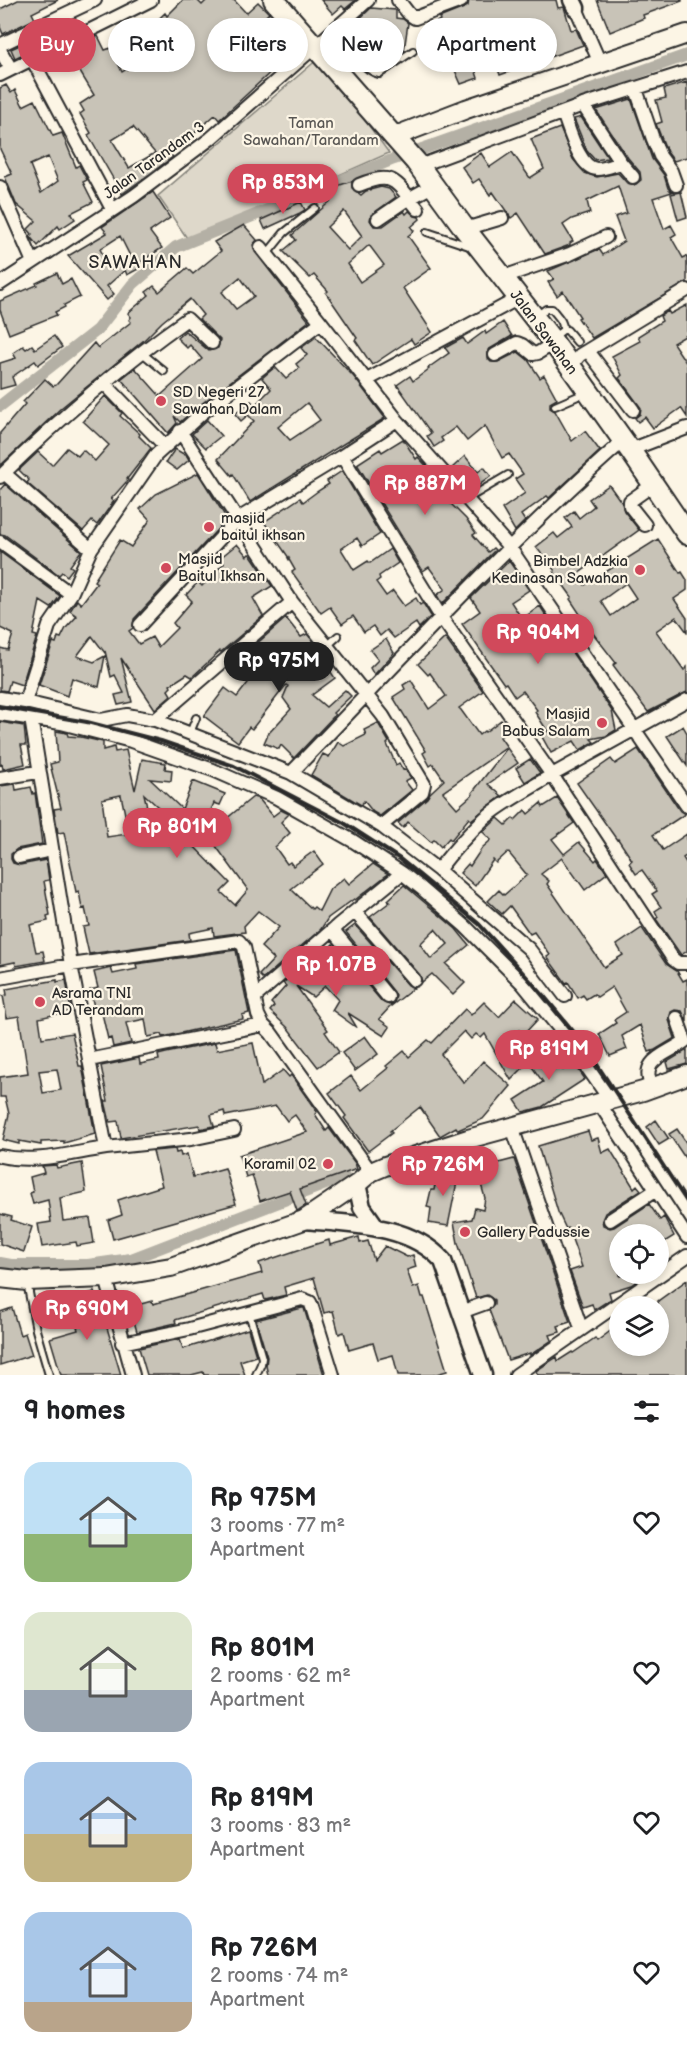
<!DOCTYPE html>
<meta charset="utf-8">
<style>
body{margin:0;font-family:"Balsamiq Sans",sans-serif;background:#f6f6f6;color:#202124;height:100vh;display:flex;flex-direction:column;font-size:22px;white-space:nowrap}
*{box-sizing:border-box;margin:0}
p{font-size:20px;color:#757577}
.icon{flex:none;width:33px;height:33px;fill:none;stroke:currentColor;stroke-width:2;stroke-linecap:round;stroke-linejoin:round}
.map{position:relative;height:1375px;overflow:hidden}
.details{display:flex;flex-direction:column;background:#fff;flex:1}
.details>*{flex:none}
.guide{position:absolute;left:18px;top:18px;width:651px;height:54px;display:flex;gap:12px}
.controls{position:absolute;left:609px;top:1224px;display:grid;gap:12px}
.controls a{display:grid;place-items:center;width:60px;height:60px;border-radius:50%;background:#fff;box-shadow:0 3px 9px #0003;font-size:30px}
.price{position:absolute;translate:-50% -51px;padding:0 14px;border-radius:21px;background:#d1495b;color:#fff;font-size:20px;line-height:39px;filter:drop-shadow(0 2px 3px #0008)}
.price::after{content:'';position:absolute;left:50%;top:36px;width:18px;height:14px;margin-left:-9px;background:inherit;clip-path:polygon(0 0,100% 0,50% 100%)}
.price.current{background:#222;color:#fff}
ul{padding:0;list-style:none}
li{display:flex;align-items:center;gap:18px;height:150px;padding:0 24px}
li span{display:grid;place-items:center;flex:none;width:168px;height:120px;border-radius:18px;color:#555}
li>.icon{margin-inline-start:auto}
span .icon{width:72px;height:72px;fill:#fffc;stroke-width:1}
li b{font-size:26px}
h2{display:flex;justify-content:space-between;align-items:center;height:72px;padding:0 24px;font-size:26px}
.chip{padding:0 21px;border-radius:27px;background:#fff;box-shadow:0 3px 9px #0003;font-size:21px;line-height:54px}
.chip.current{background:#d1495b;color:#fff}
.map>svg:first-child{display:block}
.green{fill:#ded8ca;stroke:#84827a;stroke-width:1.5}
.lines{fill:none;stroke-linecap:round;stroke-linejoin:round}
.canal{stroke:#b4b0a5;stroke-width:12}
.building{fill:#c8c3b7;stroke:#2b2b2b;stroke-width:1.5;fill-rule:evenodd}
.service-casing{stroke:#2b2b2b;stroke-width:10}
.minor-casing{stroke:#2b2b2b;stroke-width:16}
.tertiary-casing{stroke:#2b2b2b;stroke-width:21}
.secondary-casing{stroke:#2b2b2b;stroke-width:22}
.primary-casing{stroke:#2b2b2b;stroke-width:24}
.service{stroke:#fcf5e5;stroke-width:6}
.minor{stroke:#fcf5e5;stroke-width:12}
.tertiary{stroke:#fcf5e5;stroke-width:16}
.secondary{stroke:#fcf5e5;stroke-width:18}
.primary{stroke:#fcf5e5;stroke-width:20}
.rail{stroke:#2b2b2b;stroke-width:4}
.poi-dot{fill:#d1495b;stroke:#fcf5e5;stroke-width:2}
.labels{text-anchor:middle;stroke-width:4.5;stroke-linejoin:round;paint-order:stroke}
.park-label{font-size:15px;fill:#585653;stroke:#fcf5e5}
.street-label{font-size:15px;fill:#2b2b2b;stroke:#fcf5e5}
.poi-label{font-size:15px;fill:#2b2b2b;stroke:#fcf5e5;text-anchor:start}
.quarter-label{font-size:18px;letter-spacing:1.5px;fill:#2b2b2b;stroke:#fcf5e5}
</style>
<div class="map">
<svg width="687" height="1375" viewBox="0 0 687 1375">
<rect width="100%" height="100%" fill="#fcf5e5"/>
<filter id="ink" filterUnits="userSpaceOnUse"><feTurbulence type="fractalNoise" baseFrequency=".0167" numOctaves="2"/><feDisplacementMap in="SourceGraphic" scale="12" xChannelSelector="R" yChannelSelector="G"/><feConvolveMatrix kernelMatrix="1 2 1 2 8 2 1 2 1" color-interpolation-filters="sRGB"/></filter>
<g filter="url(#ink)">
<!-- green -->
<path class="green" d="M319,58L389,153L189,241L158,196Z"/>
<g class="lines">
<!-- canal -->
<path class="canal" d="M0,406L97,330L133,284L176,247L394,159L687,55
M0,1263L11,1265H88L131,1259L344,1177"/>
</g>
<!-- building -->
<path class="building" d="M18,0H58L32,13L35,19L3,34L0,27V9Z
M183,0H197L202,5L207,0H234L246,13L258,2L269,13L262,20L265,23L262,26L288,56L219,120L215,115L184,142L181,139L168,151L173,157L122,194L88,135L91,133L80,114L84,111L80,104L94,95L74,62L91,52L85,42L98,36L105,50L111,48L122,72L143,59L127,40L140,30L144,33L165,13L167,16ZM133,127L155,153L129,168L112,140Z
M321,0H356L345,9L342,6L333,14Z
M469,0H556L558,8L564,7L571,30L576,29L583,45L500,75L496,63L475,69L478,78L461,84L450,59L440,55L429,26L440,20L439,18L464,8L468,6Z
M597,0H682V1L643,15L644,18L610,32Z
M371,8L396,10V18L403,19L408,23L404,51H391V60L385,63H379L380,50H367L369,23L358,33L352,26Z
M35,38L38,47L15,58L11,49Z
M687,82V157L674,161L667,152L656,124L662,122L656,100L666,98L664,89Z
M6,85L11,93L15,90L23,106L35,100L53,136L62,133L76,167L79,165L87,180L83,182L93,202L71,213L75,219L60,229L58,226L38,246L32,239L30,236L32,234L28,229L36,221L16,204L5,177L12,174L0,149V88ZM48,157L58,181L41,193L30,165Z
M631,99L652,159L664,175L668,188L672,192L653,198L664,229L671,225L676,234L671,237L683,258L687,256V282L592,338L578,318L580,317L563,291L557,296L548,282L554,279L548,271L599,249L603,255L624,241L615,217L627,213L618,186L587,201L590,213L572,219L563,225L573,241L570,243V245L545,254L518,213L511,218L493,192L490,195L479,179L473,183L462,167L481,153L490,167L512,152L530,178L544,169L531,139L560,128L573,159L585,173L597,177L618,173L627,183L635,185L641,180L640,172L628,158L596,110Z
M581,117L608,158L595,160L587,151L574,119Z
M352,181V188L361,195L366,191L381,187L389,189L396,197L371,215L370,220L374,226H383L404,211L406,214L409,211L415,216L419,217L420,219L411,227L414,231L408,236L431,268L403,288L432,332L414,344L411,339L372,365L355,340L357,338L326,293L328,291L314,275L310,278L283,251L296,240L292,235L334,198L329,200L322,191ZM344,211L362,236L348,250L327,227ZM369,245L384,265L360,282L348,264Z
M153,192L170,218L150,232L162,248L140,262L142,267L127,275L125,270L107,286L114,294L107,300L68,256L107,233L102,227ZM120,236L131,258L111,270L100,249Z
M681,192L687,217L678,220L671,194Z
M301,202L305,210L300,213L265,229L261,220Z
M244,225L257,240L253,245L255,252L309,321L196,408L180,422L174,416L177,423L168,433L121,379L135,368L160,396L202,359L190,345L187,348L177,338L185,331L209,351L218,348L220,340L199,319L203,315L190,299L162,322L144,340L61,408L0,466V433L25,404L23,402L45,379L53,386L56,385L94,343L98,348L131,322L129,320L131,317L128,313L149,295L146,292L154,286L159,292L187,268L193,274L221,251L214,242ZM240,277L254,296L236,309L222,292Z
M57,273L62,284L71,279L80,297L64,305L65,307L55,312L57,315L9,334L0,310V301L37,285L36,283Z
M687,305V335L673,343L687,364V417L681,408L653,428L645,417L638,422L635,418L640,414L641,408L619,378L622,375L612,356L640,341L638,336L662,321L660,316L668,311L670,314Z
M503,322L512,336L488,350V359L491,362H498L518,352L528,360L540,378L544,375L557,399L550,403V408L555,411L572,441L585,431L600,451L549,498L547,496L521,515L525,521L515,531L502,509L525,493L515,479L523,474L509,454L502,458L485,426L467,441L456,427L441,438L443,441L434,447L427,436L431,433L397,385L410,376L413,381L429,369L428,368L449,353L445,348L452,344L463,338L467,344L485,331L486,334Z
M54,336L62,347L38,365L35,361L12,377L15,385L0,389V363L16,358L13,353L23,346L26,349L32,345L35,349Z
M316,337L354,377L385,418L250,502L233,474L232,476L218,459L254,421L248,415L241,421L235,414L251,401L255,405L271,389L262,378L275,367L286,379L299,368L296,364L307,355L301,348ZM307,403L320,420L290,440L278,427Z
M105,396L122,413L120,416L140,434L139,436L151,448L127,479L128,480L111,499L114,501L97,525L92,521L83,531L27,483L29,480L19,470L38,452L52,465L67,448L78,456L83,450L95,461L109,445L83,421Z
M207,420L221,436L206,448L192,434Z
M403,439L416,459L418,457L433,473L447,496L451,493L455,498L456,501L451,504L466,519L476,533L473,535L488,552L493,548L495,550L442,604L437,595L445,589L429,567L423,571L357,464L380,449L382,452Z
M175,449L187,456L189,460L177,470L166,462Z
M465,456L478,472L484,467L491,476L471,491L451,469Z
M342,471L380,534L362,546L357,538L341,549L354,570L368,561L370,563L390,549L398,563L379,576L380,579L376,582L386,596L393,591L404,606L416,598L420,605L423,603L431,616L419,628L416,623L394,638L387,630L380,636L373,626L364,632L353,616L342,624L330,607L321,613L292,572L295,570L288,558H289L264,522L300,498L303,502L318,491L329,484L327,481Z
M198,473L227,519L134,619L133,628L129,631L139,644L152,637L158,647L177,628L173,623L192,601L186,595L198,582L202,586L224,563L220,558L237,544L247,556L249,554L251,555L272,586L253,598L263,616L221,652L220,651L192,677L187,674L170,685L171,687L168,690L171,695L155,709L121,658L132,702L118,705L115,695L124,693L115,675L111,677L105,651V653L92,636L77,656L94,662L105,656L99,687L72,678L67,696L39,685L53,642L56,643L58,637L61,638L66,628L77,616L70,611L77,600L81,604L97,583L94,581L120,540L131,547L150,520L140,509L156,494Z
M5,484L81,551L70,566L73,568L67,576L62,572L59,575L5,535L0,534V490Z
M609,485L622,503L624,511L639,530L578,574L585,585L658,539L680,573L682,572L687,580V590L674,599L687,618V632L676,617L656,631L684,670L687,667V692L648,712L613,665L616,663L592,632L588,635L578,620L582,617L570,599L572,597L554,572L555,571L536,547L554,533L558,538L572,527L565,518L574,511L579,518L594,506L589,499ZM626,583L636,598L611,616L601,601Z
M0,552L60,596L51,608L40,601L33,635L37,636L22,685L10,681L7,691L0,690V648L8,650L13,634L0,628Z
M509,561L529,590L511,602L522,619L540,606L549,620L547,621L566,650L569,648L612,711L616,730L606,736L591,739L594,742L580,750L574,741L551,753L541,735L548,732L535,712L537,710L523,691L515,697L506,683L504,684L462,624L480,611L471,598Z
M286,618L301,637L307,634L314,642L295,655L310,673L324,662L335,678L312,695L326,707L345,690L351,696L333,713L335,715L294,758L281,745L279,749L264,743L268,734L291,709L283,698L288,686L286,685L252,729L249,727L238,742L204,716L225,688L237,697L258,670L245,654Z
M445,638L483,691L459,708L461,710L479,735L484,731L485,732L501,720L508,730L500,737L507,747L443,792L457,808L473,794L472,793L507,748L518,763L488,784L502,796L471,820L469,818L451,840L449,838L441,847L434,840L431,842L408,822L403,828L398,823L427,798L430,793L444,780L433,764L430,766L423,753L426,751L393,697L405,689L403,685L411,680L429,709L446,696L430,673L428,675L418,664Z
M386,639L394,653L374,675L370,668L378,660L370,650Z
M0,722L24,726L26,745H21L25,764L3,769L2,764L0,765Z
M378,723L389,742L387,744L396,765L399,763L403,770L405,769L411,778L405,781L412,790L380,816L373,812L364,801L361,805L311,775L323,754L329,757L338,742L344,746L366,735L364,730Z
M683,726L687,733V766L667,736Z
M56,731L67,733L68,736L81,737L103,742V750L114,747L115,752L126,750L135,790L142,759L166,763L165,769L172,770L171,781L150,779L182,809L193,781L225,794L220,805L214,803L204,827L200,821L185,837L230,883L221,892L235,905L248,890L210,838L212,837L209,833L253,797L259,799L273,816L281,810L289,814L281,822L290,833L275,847L287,864L290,862L293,866L314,851L323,864L291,889L312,909L314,907L319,911L330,889L344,878L349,884L373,864L388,874L355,900L354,899L328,918L321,929L263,979L259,975L274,959L261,947L279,927L258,911L244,926L245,932L214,936L213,928L189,933L190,940L89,954L83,927L89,926L85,908L82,909L79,891L76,892L64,832L58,833L54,809L61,808L50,764L58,762ZM144,794L171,819L154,838ZM121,795L127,824L125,825L128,834L107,837L102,799Z
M638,749L680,811L685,814L653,835L663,850L687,834V855L683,858L687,864V951L681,955L656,919L658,917L655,911L661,907L652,894L657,891L642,870L636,874L629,863L632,860L618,839L617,840L577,783L611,759L615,764Z
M530,759L540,773L525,782L516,768Z
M15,784L16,790L31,787L33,794L35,793L42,844L17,849L11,854V859L13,863L20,865L46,860L49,880L44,881L50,915L47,916L48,921L30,925L36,952L43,951L45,961L16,966L15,962L0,965V786Z
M557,798L574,823L552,839L564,854L579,842L595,861L597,859L607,873L585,890L562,858L541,874L549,881L547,884L604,967L623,955L617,945L642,928L666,964L677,971L683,981L687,979V1022L682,1011L675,1010L671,1012L669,1020L675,1038L655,1050L649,1052L640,1025L622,1036L627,1049L610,1056L599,1034L616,1023L614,1020L626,1012L612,987L597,997L594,994L586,999L583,995L578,998L568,982L566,983L547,957L550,955L534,932L530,934L510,906L502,914L488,901L499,890L504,895L527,875L508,852L496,863L493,860L475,886L460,873L468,864L470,866L482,848L491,840L483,832L498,818L506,825L513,818L515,820L525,810L528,814L541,803L543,807Z
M404,885L456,929L469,945L446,964L465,983L453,995L432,974L422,982L420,975L370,917L390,902L388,900ZM435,929L448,944L431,959L420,944Z
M355,925L408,985L414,988L390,1007L379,1019L390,1027L384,1036L348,1013L357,1028L332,1010L338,1000L325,986L313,997L296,986L328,1030L325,1032L339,1052L318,1067L287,1027L270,1011L274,1006L271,1003L286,986L283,983L312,959L316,963L333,944L382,1002L389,1005L394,1003L396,996L394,992L346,932Z
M236,950L249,1013L242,1015L243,1019L163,1037L162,1034L148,1037L145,1019L126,1023L131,1043L113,1047L111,1038L108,1039L101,1009L95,1011L90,990L98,988L94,972L111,968L113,974L137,969L136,964Z
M57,980V982L66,980L71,1011L39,1018L42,1038L72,1033L79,1066H82L95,1134L64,1143V1141L41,1142V1145L19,1141V1144L3,1140L9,1114L5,1097H0V1077L28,1073L19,1016L7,1018L3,996L7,995L6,989ZM57,1069L61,1090L43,1093L39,1071Z
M516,999L538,1019L524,1034L519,1030L509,1040L513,1048L509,1050L524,1067L511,1080L485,1034L481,1038L476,1034L471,1039L464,1031L441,1054L464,1083L483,1061L511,1086L483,1119L458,1130L456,1127L440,1136L420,1107L390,1131L392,1133L368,1151L344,1118L346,1116L329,1093L351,1076L361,1090L388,1068L386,1066L404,1051L409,1057L428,1040L432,1043L465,1009L471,1015L484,1002L499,1017Z
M365,1036L378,1054L355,1071L342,1053Z
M215,1043L217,1050L253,1043L262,1085L283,1070L289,1077L291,1075L317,1112L315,1114L326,1131L329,1128L355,1163L357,1169L300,1189L306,1205L297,1211L290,1191L260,1201L252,1175L246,1177L239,1155L307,1132L295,1115L287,1121L276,1106L225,1116L224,1111L211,1115L214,1126L200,1129L199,1125L121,1138L118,1121L110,1122L105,1101H108L101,1066L139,1058L140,1064L159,1060L158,1055L166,1053Z
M545,1046L563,1070L574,1063L585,1079L542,1107L523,1112L515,1100L543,1082L527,1060Z
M687,1050V1064L669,1069L667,1062Z
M656,1120L669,1139L659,1145L647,1127Z
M677,1129L687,1144V1161L669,1134Z
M588,1131L591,1140L598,1138L602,1153L610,1149L634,1188L637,1185L641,1190L605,1213L602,1220L603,1225L610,1228L614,1227L649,1204L660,1220L664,1217L674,1236L658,1246V1234H620V1276L627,1274H647L631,1285L609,1292L611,1299L594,1310L592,1304L583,1307L570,1271L582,1267L568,1228L566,1229L558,1212L538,1146Z
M175,1149L176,1153L180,1152L181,1156L187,1154L193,1177L225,1168L236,1204L113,1239L108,1220L122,1215L118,1200L162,1186L153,1151Z
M487,1151L491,1165L514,1159L570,1322L558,1326L560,1332L550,1335L552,1340L530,1355V1353L508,1360L489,1310L494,1305V1300L487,1295L476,1298L458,1243L454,1222L472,1219L475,1208L483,1210L485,1198L476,1167L473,1168L469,1156Z
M82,1163L86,1192L60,1198L63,1221L90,1218L94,1243L77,1246L76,1242L42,1247L38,1224L51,1222L48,1200L33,1204L30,1193L33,1192L30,1177L44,1173L42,1166L56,1165L57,1168Z
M438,1168L459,1172L448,1226L429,1223L431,1208L427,1207L431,1190H434Z
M0,1214L12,1217L11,1220L32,1227L24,1252L0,1244Z
M359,1237L360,1243L368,1241L374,1260L385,1246L407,1257L413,1255L416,1267L407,1270L413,1288L419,1286L422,1297H424L447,1371L433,1375H398L393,1355L378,1359L373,1343L349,1350L344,1332L339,1334L333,1311L324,1313L314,1278L284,1287L286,1295L265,1300L263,1294L175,1320L176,1323L137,1332L130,1307L152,1301L153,1304L262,1273L259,1263L313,1245L329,1240L330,1245Z
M687,1280V1375H538L536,1371L557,1357L558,1361L572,1352L573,1353L595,1338L597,1341L620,1324V1346H658V1301Z
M94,1292L97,1299L103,1298L109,1320L105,1321L121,1375H61L50,1338L78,1330L72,1309L70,1310L67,1300Z
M12,1308L20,1335L25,1333L32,1355L0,1365V1312Z
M302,1308H304L324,1375H268L266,1366L267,1357L256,1320Z
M248,1329L256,1356L240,1361L245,1375H204L203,1372L191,1375H147L139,1348L180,1339L183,1349Z"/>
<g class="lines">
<!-- service casing -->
<g class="service-casing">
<path id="service" d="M331,59C358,42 357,69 379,74L413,51
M427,232L472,247
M267,254L284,233L315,208
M538,315L546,309H552C557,316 564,321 563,330L554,337
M563,330H567L577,342
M141,352L164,371
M555,406L585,393
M467,499L508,475
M327,646L338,636
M190,733L196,718
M27,1282L36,1330L49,1375
M249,1313L262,1358L261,1364L256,1375"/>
</g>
<!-- minor casing -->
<g class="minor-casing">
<path id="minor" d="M398,0L409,14L415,18L461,1
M576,8L600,63
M0,45L95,0
M0,50L11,69
M32,59L112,209
M0,75L151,0
M636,89L653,139L660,156L671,171L676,185
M583,105L621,163L633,177
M563,113C569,128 579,169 597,169C605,169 614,165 621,163
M419,166L583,105L687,72
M359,185C395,170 396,183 418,209
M0,187L33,262
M378,219L403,202L434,185
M465,229L502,218
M261,247L321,322L397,420L510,548L687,806
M503,277L570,254L606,237
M0,284L134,196L210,139L368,0
M588,351L633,410
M495,355L517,343L522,345L533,354L538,353L554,343
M570,367L580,355L687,290
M367,380L519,298
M104,383L165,446
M397,420L342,456L441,617L552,775C530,789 505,801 485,818C468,834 452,852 438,870
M180,431L292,602L383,716L424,784L422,792L381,826
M630,450L687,428
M4,473L91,549
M0,477C58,420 120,366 187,319L212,343
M645,525L630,506V501L654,484
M0,542L71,594
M140,625L238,519L342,456
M0,698L25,702L101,720L127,715L155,720L291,773L381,826L438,870L529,949L565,996
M687,700L552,775L673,959L678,963H687
M25,702L49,626L71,594L91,549L156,455L201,414L321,322
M0,714L61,723L131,741L213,770L277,798L353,841L402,873L421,888L465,926L522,983L563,1033L610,1100
M155,720L292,602
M291,773C400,661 506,544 623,441
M0,778L38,772
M19,857L52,850
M355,912L414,980
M333,930L388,997
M0,978L71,965L239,941L244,947L258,1015L263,1025L271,1033L371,1172
M254,998L337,926L402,873
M89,1060L263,1025
M652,1087C638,1059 667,1055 685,1041L677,1018
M599,1103L687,1237
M512,1127L581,1328
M106,1148L191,1139L234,1130
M0,1156C36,1164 71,1153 106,1148L71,965L31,718
M610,1220L656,1190
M106,1278L133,1375
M461,1312L486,1303
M122,1343L189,1329L302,1299L310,1302L312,1307L333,1375
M516,1375L687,1256"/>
</g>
<!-- tertiary casing -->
<g class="tertiary-casing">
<path id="tertiary" d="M572,0L576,8
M357,1184L362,1207L376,1227
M304,1220C350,1224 410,1224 443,1261L483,1375"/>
</g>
<!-- secondary casing -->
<g class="secondary-casing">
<path id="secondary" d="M393,137L466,109L687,34
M0,1278L27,1281L106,1278L171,1267L304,1220L357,1184L371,1172L385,1166L468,1139L643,1091L687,1075"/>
</g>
<!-- primary casing -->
<g class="primary-casing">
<path id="primary" d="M274,0L416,162L465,229L551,339L630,450L687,534"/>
</g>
<!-- service -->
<use href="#service" class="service"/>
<!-- minor -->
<use href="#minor" class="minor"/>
<!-- tertiary -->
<use href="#tertiary" class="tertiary"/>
<!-- secondary -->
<use href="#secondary" class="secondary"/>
<!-- primary -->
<use href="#primary" class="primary"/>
<!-- rail -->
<path class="rail" d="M0,707L87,722L161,741L234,766L344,823L400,859L479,924L544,996L583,1043L687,1202"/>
</g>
</g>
<!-- markers -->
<g class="poi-dot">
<circle cx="161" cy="401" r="6"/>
<circle cx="209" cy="527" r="6"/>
<circle cx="166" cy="568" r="6"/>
<circle cx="640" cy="570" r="6"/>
<circle cx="602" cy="723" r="6"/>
<circle cx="40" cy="1002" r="6"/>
<circle cx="328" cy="1164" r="6"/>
<circle cx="465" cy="1232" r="6"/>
</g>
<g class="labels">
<!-- park labels -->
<g class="park-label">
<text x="311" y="128">Taman<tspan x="311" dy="17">Sawahan/Tarandam</tspan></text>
</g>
<!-- street labels -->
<g class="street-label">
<text transform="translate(154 160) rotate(-36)" y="5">Jalan Tarandam 3</text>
<text transform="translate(544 332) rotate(53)" y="5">Jalan Sawahan</text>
</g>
<!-- poi labels -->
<g class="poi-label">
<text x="173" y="397">SD Negeri 27<tspan x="173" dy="17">Sawahan Dalam</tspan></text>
<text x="221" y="523">masjid<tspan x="221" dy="17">baitul ikhsan</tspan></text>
<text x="178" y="564">Masjid<tspan x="178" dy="17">Baitul Ikhsan</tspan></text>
<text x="628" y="566" text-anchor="end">Bimbel Adzkia<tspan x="628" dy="17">Kedinasan Sawahan</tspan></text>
<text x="590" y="719" text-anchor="end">Masjid<tspan x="590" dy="17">Babus Salam</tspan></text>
<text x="52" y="998">Asrama TNI<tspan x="52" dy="17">AD Terandam</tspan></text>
<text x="316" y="1169" text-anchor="end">Koramil 02</text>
<text x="477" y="1237">Gallery Padussie</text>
</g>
<!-- quarter labels -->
<g class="quarter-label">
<text x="136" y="268">SAWAHAN</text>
</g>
</g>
</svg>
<div class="controls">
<a><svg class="icon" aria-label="locate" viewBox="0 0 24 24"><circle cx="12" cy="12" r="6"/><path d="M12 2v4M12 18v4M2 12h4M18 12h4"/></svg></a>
<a><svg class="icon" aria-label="layers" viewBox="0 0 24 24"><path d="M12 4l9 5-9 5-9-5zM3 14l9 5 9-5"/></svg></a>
</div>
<b class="price" style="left:283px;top:215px">Rp 853M</b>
<b class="price" style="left:425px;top:516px">Rp 887M</b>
<b class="price" style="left:538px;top:665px">Rp 904M</b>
<b class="price current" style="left:279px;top:693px">Rp 975M</b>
<b class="price" style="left:177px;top:859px">Rp 801M</b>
<b class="price" style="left:336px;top:997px">Rp 1.07B</b>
<b class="price" style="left:549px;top:1081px">Rp 819M</b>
<b class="price" style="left:443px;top:1197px">Rp 726M</b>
<b class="price" style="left:87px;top:1341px">Rp 690M</b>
<div class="guide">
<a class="chip current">Buy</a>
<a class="chip">Rent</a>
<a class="chip">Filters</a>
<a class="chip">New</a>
<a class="chip">Apartment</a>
</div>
</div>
<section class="details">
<h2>9 homes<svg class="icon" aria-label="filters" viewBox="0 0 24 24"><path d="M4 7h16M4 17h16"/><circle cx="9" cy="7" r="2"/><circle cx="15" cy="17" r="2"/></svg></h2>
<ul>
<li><span style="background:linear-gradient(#bfe0f5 60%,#8fb573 0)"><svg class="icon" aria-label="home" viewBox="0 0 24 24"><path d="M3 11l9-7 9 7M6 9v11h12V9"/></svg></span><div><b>Rp 975M</b><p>3 rooms · 77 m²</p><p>Apartment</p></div><svg class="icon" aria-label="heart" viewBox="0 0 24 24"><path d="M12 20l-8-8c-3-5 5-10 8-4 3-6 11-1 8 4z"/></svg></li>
<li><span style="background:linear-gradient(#dfe7d0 65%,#9aa5b1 0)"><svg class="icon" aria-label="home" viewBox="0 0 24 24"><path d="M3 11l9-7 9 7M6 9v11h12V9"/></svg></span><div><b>Rp 801M</b><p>2 rooms · 62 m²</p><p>Apartment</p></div><svg class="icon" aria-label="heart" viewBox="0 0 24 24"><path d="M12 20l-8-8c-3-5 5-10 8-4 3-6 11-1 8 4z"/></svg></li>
<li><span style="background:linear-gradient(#a9c7e8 60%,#c2b280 0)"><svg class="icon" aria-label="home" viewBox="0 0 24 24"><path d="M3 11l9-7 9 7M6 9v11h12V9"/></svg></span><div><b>Rp 819M</b><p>3 rooms · 83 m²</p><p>Apartment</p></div><svg class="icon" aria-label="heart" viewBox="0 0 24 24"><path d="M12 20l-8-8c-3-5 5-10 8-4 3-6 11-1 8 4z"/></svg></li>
<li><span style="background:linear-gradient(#a9c7e8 75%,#b9a48a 0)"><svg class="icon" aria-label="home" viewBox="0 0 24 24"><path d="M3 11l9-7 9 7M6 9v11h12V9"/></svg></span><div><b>Rp 726M</b><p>2 rooms · 74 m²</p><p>Apartment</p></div><svg class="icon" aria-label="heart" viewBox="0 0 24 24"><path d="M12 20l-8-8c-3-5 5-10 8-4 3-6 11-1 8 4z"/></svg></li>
</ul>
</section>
